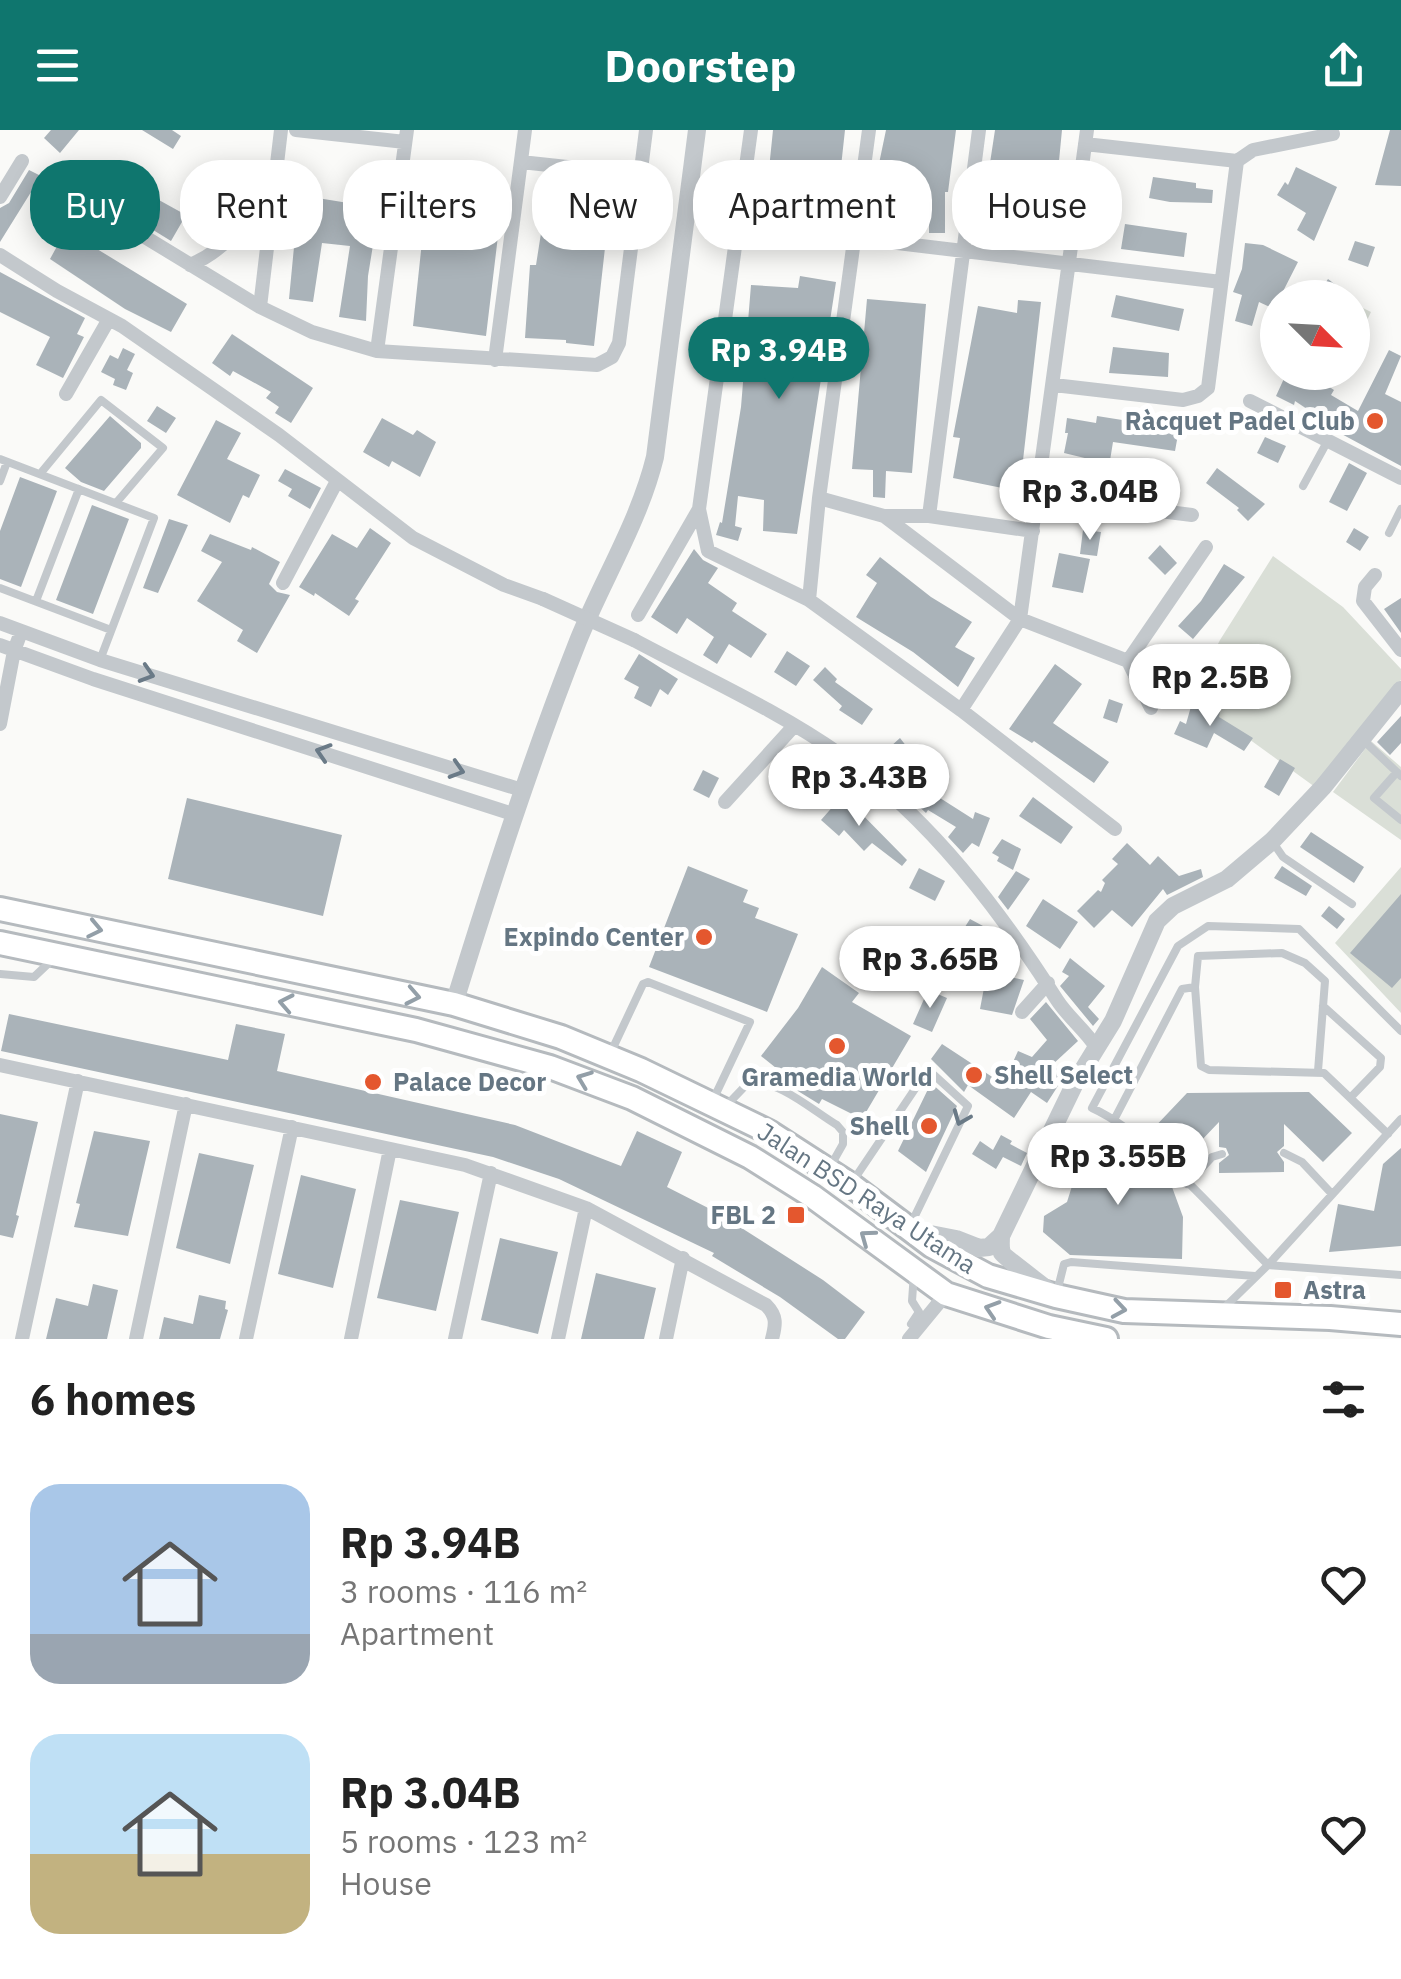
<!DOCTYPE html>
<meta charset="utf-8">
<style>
body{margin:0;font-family:"IBM Plex Sans",sans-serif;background:#f6f6f6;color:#222;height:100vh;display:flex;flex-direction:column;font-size:38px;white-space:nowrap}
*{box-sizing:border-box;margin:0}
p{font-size:32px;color:#767676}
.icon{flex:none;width:55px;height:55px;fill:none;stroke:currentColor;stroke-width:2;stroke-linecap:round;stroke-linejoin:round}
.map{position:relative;height:1209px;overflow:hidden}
.panel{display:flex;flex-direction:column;background:#fff;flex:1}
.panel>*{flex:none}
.guide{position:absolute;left:30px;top:30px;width:1342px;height:90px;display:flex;gap:20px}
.needle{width:65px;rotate:114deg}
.buttons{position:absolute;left:1260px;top:150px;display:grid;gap:20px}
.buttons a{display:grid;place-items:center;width:110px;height:110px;border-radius:50%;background:#fff;box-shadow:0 5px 25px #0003;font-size:50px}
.price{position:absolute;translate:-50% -85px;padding:0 22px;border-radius:35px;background:#fff;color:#222;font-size:32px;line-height:65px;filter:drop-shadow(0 2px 5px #0008)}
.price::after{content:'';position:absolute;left:50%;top:60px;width:30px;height:22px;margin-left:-15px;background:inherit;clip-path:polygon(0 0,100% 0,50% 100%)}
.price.selected{background:#0f766e;color:#fff}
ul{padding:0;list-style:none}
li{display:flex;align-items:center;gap:30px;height:250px;padding:0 30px}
li span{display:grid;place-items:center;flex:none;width:280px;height:200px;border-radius:30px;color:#555}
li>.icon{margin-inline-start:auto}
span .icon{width:120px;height:120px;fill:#fffc;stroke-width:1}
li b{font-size:42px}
h2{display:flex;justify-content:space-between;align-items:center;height:120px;padding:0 30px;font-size:42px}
.chip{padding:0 35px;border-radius:40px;background:#fff;box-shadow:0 5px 25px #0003;font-size:35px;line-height:90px}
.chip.selected{background:#0f766e;color:#fff}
header{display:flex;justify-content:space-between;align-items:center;height:130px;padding:0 30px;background:#0f766e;color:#fff;font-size:45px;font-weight:800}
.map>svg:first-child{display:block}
.green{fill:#dadfd7}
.building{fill:#aab3b9}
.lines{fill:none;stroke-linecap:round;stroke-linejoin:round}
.primary-casing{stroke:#b5babe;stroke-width:28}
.service{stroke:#c3c8cc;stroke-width:8}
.minor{stroke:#c3c8cc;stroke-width:14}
.tertiary{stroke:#c3c8cc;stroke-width:18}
.primary{stroke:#fff;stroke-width:22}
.minor-bridge{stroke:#c3c8cc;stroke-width:14}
.oneway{stroke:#6a7a87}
.oneway2{stroke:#939fa8}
.poi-dot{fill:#e4572e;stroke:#fff;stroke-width:4}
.labels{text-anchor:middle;stroke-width:10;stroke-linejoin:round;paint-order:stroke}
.poi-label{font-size:25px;font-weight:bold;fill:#657683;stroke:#fff;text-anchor:end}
.street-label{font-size:25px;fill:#657683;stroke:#fff}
</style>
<header><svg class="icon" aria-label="menu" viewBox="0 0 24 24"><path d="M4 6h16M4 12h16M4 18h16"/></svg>Doorstep<svg class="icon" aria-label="share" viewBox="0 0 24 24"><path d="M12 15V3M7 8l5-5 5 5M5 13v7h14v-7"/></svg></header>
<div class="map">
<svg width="1401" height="1209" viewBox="0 0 1401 1209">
<rect width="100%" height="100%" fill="#fafaf8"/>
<!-- green -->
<path class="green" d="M1353,173L1371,182L1357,211L1353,209Z
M1273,426L1343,477L1401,539V550L1315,657L1191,567L1220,510Z
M1371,611L1401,637V710L1333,662Z
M1401,737V883L1335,813Z"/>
<!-- building -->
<path class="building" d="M51,0H79L60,23L44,8Z
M142,0H172L181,6L173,19Z
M773,0H845L838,64L809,61L810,53L786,49L783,80L765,78Z
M886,0H956L948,62H945V103H929V60L876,48Z
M995,0H1062L1054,82L1014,78L1013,84L983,79Z
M1390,0H1401V56L1375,55Z
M1296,37L1337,57L1314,111L1297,100L1306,83L1277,65L1285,52L1288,55Z
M113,39L141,55L139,59L186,85L171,111L98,66Z
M29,40L41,46L0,112V78L9,73Z
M1153,47L1196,53V58L1213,60L1212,73L1170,72L1149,68Z
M207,57L238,73L228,94L214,108L185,92Z
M299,65L379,78L368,146L366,191L339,187L350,116L322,113L313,172L289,169Z
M1125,94L1187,103L1184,127L1121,119Z
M542,97L607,100L594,216L566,213V210L525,208L530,135H536Z
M66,100L187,174L171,202L125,179L50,129Z
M423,102L467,107L468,103L498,106L486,206L413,196Z
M1355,111L1375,117L1368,137L1348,130Z
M1245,113L1263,115L1298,132L1274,179L1259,172L1252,196L1235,191L1242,165L1233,162L1242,139Z
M0,142L85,188L77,204L84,207L63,248L36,235L50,207L0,182Z
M800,146L836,152L797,404L763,401L764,370L738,366L735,396L742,398L738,411L716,405L720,392L722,393L741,277L751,155L798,158Z
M1328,149L1340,158L1334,168H1316Z
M1116,165L1184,179L1179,201L1111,187Z
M867,169L926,174L912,343L886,341L885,368L873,367V340L852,339Z
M1018,170L1041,172L1022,339H1020L1017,361L953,348L960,308L953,307L978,176L1017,183Z
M232,204L313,258L291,293L275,283L279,277L266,268L271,262L233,241L230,246L212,233Z
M1113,217L1169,223L1168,247L1109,243Z
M123,218L135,224L127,240L133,243L126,260L113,255L115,249L101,242L110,225L118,229Z
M1389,220L1401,226L1385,264L1401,272V336L1323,294L1325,291L1295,271L1294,275L1276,266L1287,242H1293L1312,252L1316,248L1334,260L1331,265L1358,281Z
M157,276L176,288L166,303L147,291Z
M110,286L141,313V318L104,361L81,352L65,338Z
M1097,286L1179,299L1175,321L1113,312L1106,355L1089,353L1093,330L1064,323L1068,303H1065L1067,288L1096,293Z
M382,288L413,305L417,300L436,312L420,347L392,331L389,337L363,322Z
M216,290L241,303L227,329L260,345L249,368L243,365L230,393L177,365Z
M1265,307L1286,316L1278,333L1257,323Z
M1349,333L1367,343L1347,381L1329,372Z
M1217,338L1265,374L1248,391L1237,380L1239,378L1206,353Z
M285,339L321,358L310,379L288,366L292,359L278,351Z
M20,347L57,361L21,457L0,449V401Z
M92,375L129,389L93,484L56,470Z
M169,389L188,395L158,463L143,458Z
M370,398L391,413L355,469L359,471L349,486L315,463L314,466L299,457L332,404L357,418Z
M1354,398L1369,407L1360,421L1346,412Z
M1083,400L1101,402L1097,426L1080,424Z
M210,404L251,420L252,417L280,432L269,454L277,462L290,465L257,523L237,511L243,500L197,471L222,432L201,421Z
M1160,415L1177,433L1165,445L1148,428Z
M694,419L703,430L718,438L708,453L737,473L732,481L767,504L751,528L729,514L717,534L703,525L714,507L687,488L677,504L651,487Z
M1059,423L1090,429L1083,463L1052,457Z
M880,427L931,467L972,492L955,517L975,528L958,557L913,522L856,487L877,453L866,445Z
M1224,434L1245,447L1193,509L1178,496L1201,471Z
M1401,468V503L1384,479Z
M787,521L810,536L796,556L774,542Z
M639,524L678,549L668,565L660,559L651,577L634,568L639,557L624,549Z
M1055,534L1082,554L1053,593L1109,632L1094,653L1034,611L1032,613L1009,599Z
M825,537L837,549L835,552L873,579L862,595L839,580L842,576L813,550Z
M1109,569L1123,574L1117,593L1103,588Z
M1192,573L1220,582L1219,587L1253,608L1244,621L1214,603L1207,618L1174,604L1180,591L1186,594Z
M1401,586V613L1390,625L1377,612Z
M900,608L914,626L896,642L881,625Z
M1280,629L1295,638L1279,666L1264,657Z
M703,640L719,648L709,668L693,660Z
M930,651L944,664L940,668L973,689L975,682L990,688L979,717L972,713L963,723L948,707L956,697L928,680L926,683L912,670Z
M843,665L907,730L902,736L872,713L864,721L844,700L839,706L821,690Z
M1033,667L1073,697L1061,714L1019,686Z
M187,668L342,705L323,786L168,749Z
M1311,702L1364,737L1354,753L1300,717Z
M1002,709L1021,719L1013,740L997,731L999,727L992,723Z
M1127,713L1150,735L1158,726L1179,746L1201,739L1203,747L1167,765L1163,759L1132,797L1112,780L1094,798L1077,781L1098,760L1101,762L1105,753L1102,750L1118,734L1112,729Z
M688,736L748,760L743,772L759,778L755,788L798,804L767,882L649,837Z
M1282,736L1312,756L1306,766L1274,748Z
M919,738L945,751L935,771L909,758Z
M1016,741L1030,749L1008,780L998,767Z
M1401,764V848L1392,858L1350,823Z
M1043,769L1078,792L1060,819L1026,796Z
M1329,776L1345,789L1337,799L1321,786Z
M970,789L983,796L977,808L963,800Z
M968,808L985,821L968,843L960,837L937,858L923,842L936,830L945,840Z
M1070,828L1105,856L1088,877L1099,889L1093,896L1060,856L1069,846L1062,842Z
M822,837L859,863L852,872L911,906L862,989L822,969L819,974L793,958L796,954L761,926L798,878Z
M987,842L1024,850L1012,885L980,879Z
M928,860L947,868L932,902L913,894Z
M1046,872L1078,911L1052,935L1065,945L1047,973L1031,962L1014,988L968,955L964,962L931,929L942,914L1003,954L1018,921L1032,927L1047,910L1030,889Z
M9,884L228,930L236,894L285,904L277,941L515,995L621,1036L637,1001L682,1022L667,1057L718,1083L823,1150L865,1182L845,1209H838L780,1167L712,1126L714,1123L559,1049L493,1027L1,921Z
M931,953L957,976L926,1042L898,1021Z
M1309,962L1352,1003L1323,1032L1284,994V1016L1277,1022L1284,1032V1042L1219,1043V1033L1229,1025L1226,1018L1219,1017V992L1180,1033L1149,1003L1187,963Z
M0,984L38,992L16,1085L19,1086L13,1108L0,1105Z
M94,1001L150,1011L128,1106L74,1097L80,1074L76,1073Z
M1001,1005L1012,1011L1010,1014L1027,1023L1021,1036L1003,1027L996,1039L972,1024L980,1011L993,1020Z
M1073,1016L1121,1017L1153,1030L1169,1045L1165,1048L1172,1057L1183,1087L1182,1129L1070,1125L1043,1102L1044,1086L1067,1072L1072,1056Z
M1401,1018V1116L1329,1122L1338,1074L1374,1081L1383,1034Z
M199,1023L254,1035L230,1134L176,1118Z
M301,1045L356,1059L333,1158L278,1144Z
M400,1070L459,1082L436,1181L377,1168Z
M500,1108L558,1122L538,1204L481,1190Z
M596,1143L656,1158L644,1209H581Z
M93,1154L118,1160L107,1209H46L56,1168L88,1176Z
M199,1165L226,1171L225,1179L228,1180L220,1209H159L164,1187L193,1194Z"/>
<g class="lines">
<!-- primary casing -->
<g class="primary-casing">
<path id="primary" d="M0,779L454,874L561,907L641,940L769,1002L851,1055L932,1116L988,1146L1056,1166L1124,1181L1330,1188L1401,1194
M0,813L416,900L550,937L632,968L750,1027L812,1066L946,1164L1049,1197L1106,1209"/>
</g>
<!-- service -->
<path class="service" d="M0,329L154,388L100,530
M40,344L101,270L163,318L116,373
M0,351L7,332
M1303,356L1327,312
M1389,403L1401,379
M0,458L111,500
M36,471L79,359
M1362,609L1401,646
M1397,642L1374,668L1401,690
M1272,711L1283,727L1352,774
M0,844L34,847L53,829
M1323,876L1381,928L1380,937L1351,967
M1401,901L1299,799L1208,796L1178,816L1092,978C1150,1004 1222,1089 1268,1135L1401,1145
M611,922L643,854L648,852L750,892L713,970
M1318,941L1325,851L1305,833L1282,823L1198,826L1195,857L1201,936L1209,940L1324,943L1388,1004
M726,976L749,952C779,950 812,980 837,995L843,1002V1014L830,1037
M1115,988L1182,859L1195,857
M1284,1023L1302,1032L1332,1064
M853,1051L925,944L934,945L968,976L911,1094
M1187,1054L1212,1027L1222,1024
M1057,1162L1064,1134L1071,1132L1255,1146
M1222,1180L1268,1135L1401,989
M911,1194L919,1182L912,1171L914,1143"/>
<!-- minor -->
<path class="minor" d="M296,0L405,12
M751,0L699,379L708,421L809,470L961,580L1115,699
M1237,31L1253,20L1333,4
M521,32L641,45
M66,59L260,177L312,202L377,221L597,235L612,227L619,213L646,0
M0,67L22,31
M739,94L1221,152
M0,125L57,161L122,196L279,305L413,408L504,455L543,469
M190,135C233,117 248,84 273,47
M260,177L281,0
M377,221L407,0
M495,230L525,0
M1054,255L1183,270L1198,266L1208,258L1237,31L1085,14
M66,264L109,189
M1250,271L1401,348
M1039,366L1192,385
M819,368L884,386H929L1033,401
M884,386L1020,489L1128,531L1151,578
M929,386L979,0
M1375,445L1365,457L1363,471L1401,520
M283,453L337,351
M809,470L819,368L869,0
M638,485L699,379
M0,493L100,530L522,660
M634,510C703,547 777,580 841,625C930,688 999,779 1057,870C1068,887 1085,900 1096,917
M0,515L93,549L513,684
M1128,531L1206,417
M961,580L1020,489L1087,0
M0,594L14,521L21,502
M725,672L794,596
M1022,882L1048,853
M0,935L465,1035L586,1078L766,1175C777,1186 776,1194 772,1209
M22,1209L78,951
M136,1209L186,974
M246,1209L292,997
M351,1209L390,1019
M455,1209L491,1043
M558,1209L586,1078
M666,1209L683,1128
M909,1209L946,1164"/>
<!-- tertiary -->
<path class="tertiary" d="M454,874C492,751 531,630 578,511C603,449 639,392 655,327L697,0
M915,1101L956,1109L979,1118L989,1117L1001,1106L1076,951L1113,891L1157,791L1173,776L1227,749L1272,711L1323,657L1401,560
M1001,1106C1001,1111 1000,1118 1002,1123C1004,1127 1046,1158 1054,1165"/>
<!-- primary -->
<use href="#primary" class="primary"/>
<!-- minor-bridge -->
<path class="minor-bridge" d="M543,469L634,510"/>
</g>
<!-- one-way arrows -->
<defs><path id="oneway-chevron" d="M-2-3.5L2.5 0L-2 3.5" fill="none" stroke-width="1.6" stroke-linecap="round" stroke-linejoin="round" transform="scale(2.5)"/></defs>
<g class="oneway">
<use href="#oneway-chevron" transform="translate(147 544) rotate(17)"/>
<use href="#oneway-chevron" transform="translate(323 622) rotate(-162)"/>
<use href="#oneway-chevron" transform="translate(457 640) rotate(17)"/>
<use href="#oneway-chevron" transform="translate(961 988) rotate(112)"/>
</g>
<g class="oneway2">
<use href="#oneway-chevron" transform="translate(95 799) rotate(12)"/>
<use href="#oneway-chevron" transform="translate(413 866) rotate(11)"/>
<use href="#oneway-chevron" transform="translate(286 873) rotate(-169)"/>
<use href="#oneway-chevron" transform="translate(584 949) rotate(-159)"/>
<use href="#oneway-chevron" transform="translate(867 1107) rotate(-144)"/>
<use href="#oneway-chevron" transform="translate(992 1179) rotate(-162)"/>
<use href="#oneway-chevron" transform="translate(1119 1179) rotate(9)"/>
</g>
<!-- markers -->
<g class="poi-dot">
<circle cx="1375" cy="291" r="10"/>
<circle cx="704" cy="807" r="10"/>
<circle cx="837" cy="916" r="10"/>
<circle cx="974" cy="945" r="10"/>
<circle cx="373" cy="952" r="10"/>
<circle cx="929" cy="996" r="10"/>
<rect x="786" y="1075" width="20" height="20" rx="5"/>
<rect x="1273" y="1150" width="20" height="20" rx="5"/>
</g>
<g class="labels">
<!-- poi labels -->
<g class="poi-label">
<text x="1355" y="300">Ràcquet Padel Club</text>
<text x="684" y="816">Expindo Center</text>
<text x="994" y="954" text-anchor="start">Shell Select</text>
<text x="837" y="956" text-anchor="middle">Gramedia World</text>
<text x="393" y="961" text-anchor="start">Palace Decor</text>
<text x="909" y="1005">Shell</text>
<text x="776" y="1094">FBL 2</text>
<text x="1303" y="1169" text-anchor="start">Astra</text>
</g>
<!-- street labels -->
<g class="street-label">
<text transform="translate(867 1068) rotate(33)" y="9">Jalan BSD Raya Utama</text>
</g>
</g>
</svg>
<div class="buttons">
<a><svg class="needle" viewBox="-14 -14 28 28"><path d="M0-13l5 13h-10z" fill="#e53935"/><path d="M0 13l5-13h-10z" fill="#767676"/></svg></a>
</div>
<b class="price selected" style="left:779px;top:272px">Rp 3.94B</b>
<b class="price" style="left:1090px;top:413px">Rp 3.04B</b>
<b class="price" style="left:1210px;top:599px">Rp 2.5B</b>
<b class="price" style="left:859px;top:699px">Rp 3.43B</b>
<b class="price" style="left:930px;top:881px">Rp 3.65B</b>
<b class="price" style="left:1118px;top:1078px">Rp 3.55B</b>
<div class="guide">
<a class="chip selected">Buy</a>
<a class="chip">Rent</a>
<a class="chip">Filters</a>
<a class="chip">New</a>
<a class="chip">Apartment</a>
<a class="chip">House</a>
</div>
</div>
<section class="panel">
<h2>6 homes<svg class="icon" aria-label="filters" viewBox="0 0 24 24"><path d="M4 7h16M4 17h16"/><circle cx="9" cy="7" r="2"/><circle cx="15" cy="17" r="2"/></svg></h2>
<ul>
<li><span style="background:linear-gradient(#a9c7e8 75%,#9aa5b1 0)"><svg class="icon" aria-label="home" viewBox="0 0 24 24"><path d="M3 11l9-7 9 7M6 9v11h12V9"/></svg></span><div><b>Rp 3.94B</b><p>3 rooms · 116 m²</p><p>Apartment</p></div><svg class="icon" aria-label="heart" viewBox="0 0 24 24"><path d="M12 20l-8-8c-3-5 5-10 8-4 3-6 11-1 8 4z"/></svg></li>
<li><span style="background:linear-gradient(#bfe0f5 60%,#c2b280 0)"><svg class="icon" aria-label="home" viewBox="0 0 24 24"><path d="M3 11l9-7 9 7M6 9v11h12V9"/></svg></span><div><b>Rp 3.04B</b><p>5 rooms · 123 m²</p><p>House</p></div><svg class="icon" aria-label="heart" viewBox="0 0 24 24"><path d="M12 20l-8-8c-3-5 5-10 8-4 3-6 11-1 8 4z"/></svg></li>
</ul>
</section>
